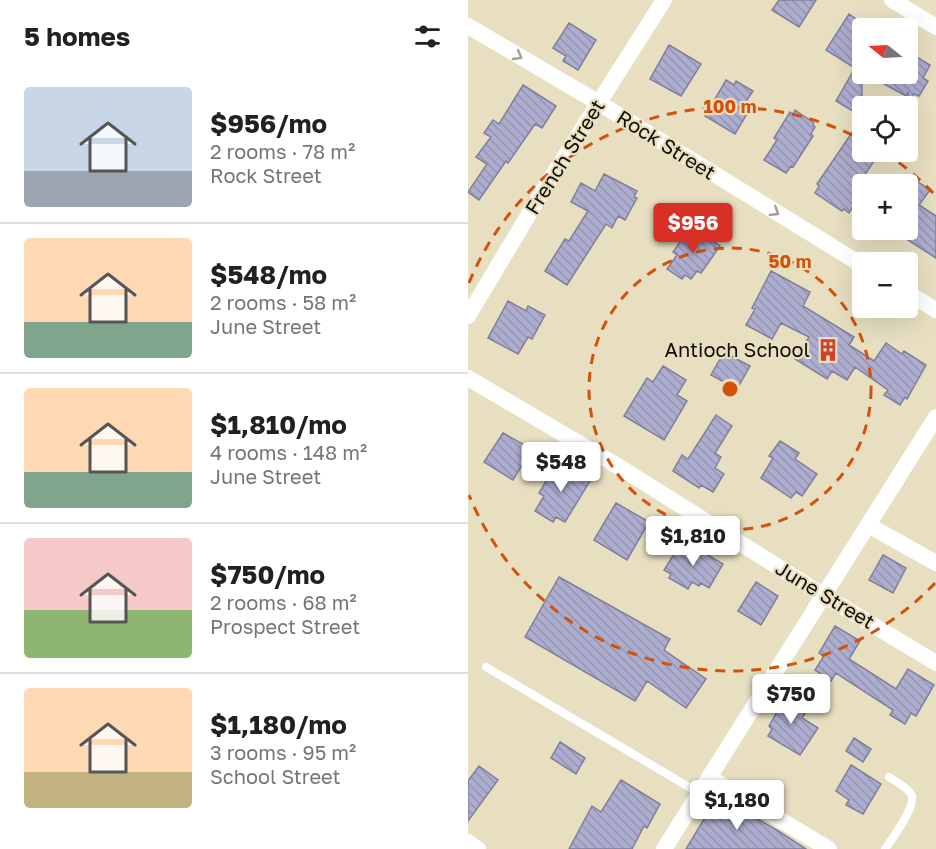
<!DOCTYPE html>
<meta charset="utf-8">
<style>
body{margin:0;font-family:"Golos Text",sans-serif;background:#f2f2f2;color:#202124;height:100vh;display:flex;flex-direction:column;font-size:22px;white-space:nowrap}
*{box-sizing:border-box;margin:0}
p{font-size:20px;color:#757577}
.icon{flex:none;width:33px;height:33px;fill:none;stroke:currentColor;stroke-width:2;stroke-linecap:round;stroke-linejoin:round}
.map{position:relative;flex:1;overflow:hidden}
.sheet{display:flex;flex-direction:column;background:#fff;width:468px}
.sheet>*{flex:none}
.needle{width:39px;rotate:288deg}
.controls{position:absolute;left:384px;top:18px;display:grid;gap:12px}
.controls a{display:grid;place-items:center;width:66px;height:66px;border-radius:6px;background:#fff;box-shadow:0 6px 24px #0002;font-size:30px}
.price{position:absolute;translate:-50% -51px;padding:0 14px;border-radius:6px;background:#fff;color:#222;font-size:20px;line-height:39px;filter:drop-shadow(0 2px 3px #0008)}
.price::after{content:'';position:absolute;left:50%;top:36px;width:18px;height:14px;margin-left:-9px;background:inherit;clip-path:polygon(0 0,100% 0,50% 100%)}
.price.active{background:#d93025;color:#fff}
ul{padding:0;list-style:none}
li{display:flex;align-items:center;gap:18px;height:150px;padding:0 24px}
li+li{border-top:2px solid #e0e0e0}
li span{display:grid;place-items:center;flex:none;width:168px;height:120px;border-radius:6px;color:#555}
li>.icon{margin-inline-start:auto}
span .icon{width:72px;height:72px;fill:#fffc;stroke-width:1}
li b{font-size:26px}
h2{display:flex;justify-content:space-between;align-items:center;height:72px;padding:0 24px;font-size:26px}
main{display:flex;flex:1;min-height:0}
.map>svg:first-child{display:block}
.building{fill:url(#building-back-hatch);stroke:#7f7f9b;stroke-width:1.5}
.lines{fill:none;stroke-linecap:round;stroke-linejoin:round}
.lane{stroke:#fff;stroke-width:8}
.street{stroke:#fff;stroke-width:16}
.oneway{stroke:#a09f9b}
.ring{fill:none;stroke:#d2520b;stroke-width:3;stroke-dasharray:10 8}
.labels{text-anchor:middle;stroke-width:4.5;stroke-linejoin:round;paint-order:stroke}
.street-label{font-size:20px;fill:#110e05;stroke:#e7dfc0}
.poi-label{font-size:20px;fill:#110e05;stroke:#e7dfc0;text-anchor:end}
.centre{fill:#d2520b;stroke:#e7dfc0;stroke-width:3}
.ring-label{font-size:18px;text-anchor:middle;font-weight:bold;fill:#d2520b;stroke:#e7dfc0;stroke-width:4.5;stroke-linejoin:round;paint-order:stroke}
</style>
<main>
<section class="sheet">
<h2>5 homes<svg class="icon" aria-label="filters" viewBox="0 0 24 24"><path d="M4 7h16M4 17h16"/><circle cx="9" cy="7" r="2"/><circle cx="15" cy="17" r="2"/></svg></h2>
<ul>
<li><span style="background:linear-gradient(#c9d6e8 70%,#9aa5b1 0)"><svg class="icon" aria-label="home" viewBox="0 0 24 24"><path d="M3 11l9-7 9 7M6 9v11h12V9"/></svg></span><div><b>$956/mo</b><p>2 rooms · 78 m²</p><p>Rock Street</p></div></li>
<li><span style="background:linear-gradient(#ffd9b3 70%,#7fa58c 0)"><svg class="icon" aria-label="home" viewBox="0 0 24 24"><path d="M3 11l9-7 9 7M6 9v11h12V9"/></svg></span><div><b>$548/mo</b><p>2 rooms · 58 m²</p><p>June Street</p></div></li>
<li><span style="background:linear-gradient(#ffd9b3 70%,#7fa58c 0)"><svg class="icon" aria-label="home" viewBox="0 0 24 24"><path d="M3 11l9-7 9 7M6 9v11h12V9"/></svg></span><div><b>$1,810/mo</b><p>4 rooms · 148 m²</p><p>June Street</p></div></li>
<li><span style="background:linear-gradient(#f6c9c9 60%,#8fb573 0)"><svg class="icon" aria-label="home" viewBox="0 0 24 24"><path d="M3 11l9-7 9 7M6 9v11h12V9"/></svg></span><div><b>$750/mo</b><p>2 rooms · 68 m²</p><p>Prospect Street</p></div></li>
<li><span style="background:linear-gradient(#ffd9b3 70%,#c2b280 0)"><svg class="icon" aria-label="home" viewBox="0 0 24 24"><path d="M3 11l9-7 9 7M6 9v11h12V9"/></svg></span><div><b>$1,180/mo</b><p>3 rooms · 95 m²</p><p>School Street</p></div></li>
</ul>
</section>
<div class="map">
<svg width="468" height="849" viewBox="0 0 468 849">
<defs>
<pattern id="building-back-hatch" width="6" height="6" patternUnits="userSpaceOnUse" patternTransform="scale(1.5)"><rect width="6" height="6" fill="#adadd0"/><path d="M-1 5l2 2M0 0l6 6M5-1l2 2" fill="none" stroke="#9494b1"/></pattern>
</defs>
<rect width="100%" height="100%" fill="#e7dfc0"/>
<!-- building -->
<path class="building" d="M311,0H348L331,27L304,10Z
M381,14L394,23V102L388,113L368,101L387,68L358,50Z
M101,23L128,40L110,70L95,61L98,56L85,48Z
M201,45L233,64L213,96L182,79Z
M440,52L462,65L455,78L460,81L451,96L446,94L440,105V92L438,96L398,74H440Z
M258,80L266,85L268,81L285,91L277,103L283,107L267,134L237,116Z
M55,85L88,106L74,128L67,124L40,163L38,161L11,200L0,192L19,164L8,157L23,137L16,133L25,120L31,124Z
M327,110L346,123L345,125L347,127L343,134L345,136L325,167L323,166L318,173L296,160L309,140L306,138L322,112L325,114Z
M385,131L394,138V152H412L396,176L403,181L400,184H394V193L381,213L376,209L374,211L347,193L351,186L349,184Z
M136,174L169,191L166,197L169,198L157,220L150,216L144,228L138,224L99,285L77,271L97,239L101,241L120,211L103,202L113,183L127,191Z
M440,175L462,190L451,205L468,216V258L440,240Z
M223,226L252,246L233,273L229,271L223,279L217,275L214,279L199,269L209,255L205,252Z
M303,271L342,292L335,306L386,337L381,345L406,361L418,343L434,354L436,351L458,365L439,399L437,397L432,405L416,395L420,390L387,367L379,380L364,371L359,379L327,359L341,337L313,323L304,339L278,325L287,309L284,308Z
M40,301L58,311L60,306L77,315L64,339L60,337L50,354L20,338Z
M256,352L282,366L269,389L243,375Z
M195,366L218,380L209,395L219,401L196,440L156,416L179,378L185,382Z
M248,415L264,426L247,453L253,457L247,468L256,474L245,492L233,485L231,488L205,471L214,455L220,459Z
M35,433L64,449L45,480L16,462Z
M312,441L331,453L327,459L349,474L334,496L328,492L323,498L293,478L305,458L301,456Z
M90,461L122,481L97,522L88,517L85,522L67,511L76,496L71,493Z
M148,503L181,522L159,560L126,540Z
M215,540L255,564L241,588L233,583L231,586L224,582L220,589L201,578L203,574L196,570Z
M415,555L438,568L425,593L401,580Z
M91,577L202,639L196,650L238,679L218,708L179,681L167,701L57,637Z
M288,582L310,596L293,625L270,611Z
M367,626L392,641L381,659L428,689L440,669L466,685L448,716L443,713L437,724L422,715L425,710L368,673L363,681L347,670L356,656L351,653Z
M313,693L340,709L334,718L350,728L332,755L300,736L304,729L301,726L311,708L306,705Z
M386,738L403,749L395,762L378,751Z
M92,742L117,758L108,774L83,758Z
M383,765L413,784L395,814L378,805L381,800L368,791Z
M11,766L30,780L0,821V781Z
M153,780L192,804L179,828L176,826L164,849H101L124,806L133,812Z
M250,796L312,832L338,849H218Z"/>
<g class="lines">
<!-- lane -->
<path class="lane" d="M18,667L231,793
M417,849C424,839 447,808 444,796C441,788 428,782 421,777"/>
<!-- street -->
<path class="street" d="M424,0L468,27
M0,26L131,103L394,265
M440,293L468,310
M0,316L73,194L196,0
M0,378L153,468L350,592L468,663
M400,525L468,563
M241,777L361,849
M0,842L10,849
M196,849L468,417"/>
</g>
<!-- one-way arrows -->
<defs><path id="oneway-chevron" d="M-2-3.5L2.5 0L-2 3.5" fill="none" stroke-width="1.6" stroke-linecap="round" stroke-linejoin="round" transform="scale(1.5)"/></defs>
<g class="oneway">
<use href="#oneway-chevron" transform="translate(50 56) rotate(30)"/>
<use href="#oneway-chevron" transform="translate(307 212) rotate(32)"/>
</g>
<!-- distance rings -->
<g class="ring">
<circle cx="262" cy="389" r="141"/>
<path d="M467 583A282 282 0 0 1 1 495M1 283A282 282 0 0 1 394 140M416 152A282 282 0 0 1 467 195"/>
</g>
<!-- icons -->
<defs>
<g id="building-bare" transform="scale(1.8)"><path d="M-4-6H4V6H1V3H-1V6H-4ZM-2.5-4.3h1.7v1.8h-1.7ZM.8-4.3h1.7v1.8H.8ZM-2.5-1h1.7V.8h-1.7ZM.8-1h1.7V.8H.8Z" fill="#cf432e" stroke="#e7dfc0" stroke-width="2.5" paint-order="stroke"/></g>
</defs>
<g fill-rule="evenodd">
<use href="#building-bare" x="360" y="350"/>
</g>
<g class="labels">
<!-- street labels -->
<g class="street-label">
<text transform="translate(198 145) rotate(32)" y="7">Rock Street</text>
<text transform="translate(97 157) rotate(-58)" y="7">French Street</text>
<text transform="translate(357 595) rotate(31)" y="7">June Street</text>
</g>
<!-- poi labels -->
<g class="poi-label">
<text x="342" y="357">Antioch School</text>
</g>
</g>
<circle cx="262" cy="389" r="9" class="centre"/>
<g class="ring-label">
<text x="262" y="113">100 m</text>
<text x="322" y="268">50 m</text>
</g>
</svg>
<div class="controls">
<a><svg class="needle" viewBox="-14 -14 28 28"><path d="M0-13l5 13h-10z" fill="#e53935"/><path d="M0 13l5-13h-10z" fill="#757577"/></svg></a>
<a><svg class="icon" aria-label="locate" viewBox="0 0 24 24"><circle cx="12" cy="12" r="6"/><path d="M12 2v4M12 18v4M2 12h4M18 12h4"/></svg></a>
<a>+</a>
<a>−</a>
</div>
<b class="price active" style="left:225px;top:254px">$956</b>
<b class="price" style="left:93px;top:493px">$548</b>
<b class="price" style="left:225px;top:567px">$1,810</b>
<b class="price" style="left:323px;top:725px">$750</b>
<b class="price" style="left:269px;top:831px">$1,180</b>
</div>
</main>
